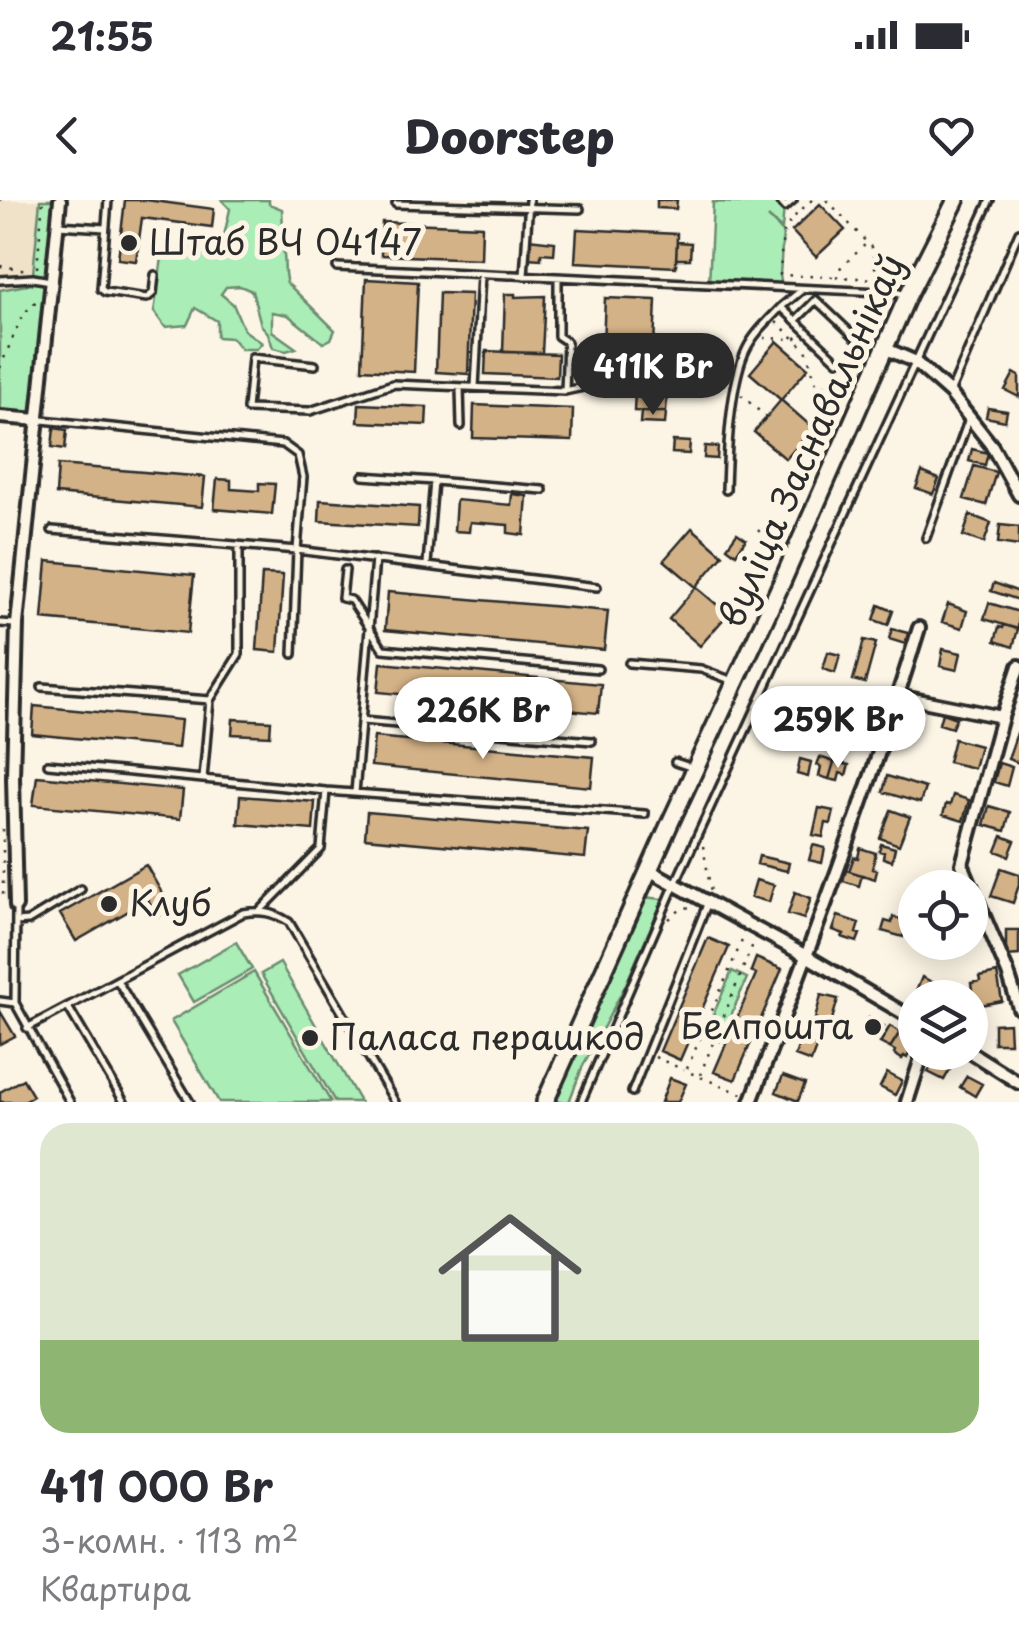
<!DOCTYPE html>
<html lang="ru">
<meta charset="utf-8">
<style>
body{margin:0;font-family:"Playpen Sans",sans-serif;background:#f2f2f3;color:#2b2b33;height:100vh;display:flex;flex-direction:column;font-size:38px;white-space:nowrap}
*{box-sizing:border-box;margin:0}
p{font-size:32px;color:#7c7c81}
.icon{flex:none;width:55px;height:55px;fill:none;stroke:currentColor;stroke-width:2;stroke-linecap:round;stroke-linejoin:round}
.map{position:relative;height:902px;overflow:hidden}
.sheet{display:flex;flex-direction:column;background:#fff;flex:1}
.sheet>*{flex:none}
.tools{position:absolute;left:898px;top:670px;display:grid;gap:20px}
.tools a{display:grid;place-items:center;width:90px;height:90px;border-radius:50%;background:#fff;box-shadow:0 5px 25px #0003;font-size:50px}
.price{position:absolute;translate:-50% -85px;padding:0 22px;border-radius:35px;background:#fff;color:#222;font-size:32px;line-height:65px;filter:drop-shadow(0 2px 5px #0008)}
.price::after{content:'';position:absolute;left:50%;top:60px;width:30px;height:22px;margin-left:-15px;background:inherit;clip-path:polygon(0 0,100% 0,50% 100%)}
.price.active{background:#2b2b2b;color:#fff}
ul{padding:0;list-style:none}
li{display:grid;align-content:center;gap:20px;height:530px;padding:0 40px}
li+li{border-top:2px solid #e1e1e2}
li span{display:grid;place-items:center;height:310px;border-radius:30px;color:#555}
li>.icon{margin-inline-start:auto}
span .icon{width:180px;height:180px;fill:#fffc;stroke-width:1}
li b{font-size:42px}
.status{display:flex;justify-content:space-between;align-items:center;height:70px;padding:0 50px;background:#fff;direction:ltr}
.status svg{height:28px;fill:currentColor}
header{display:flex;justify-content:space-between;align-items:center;height:130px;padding:0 40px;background:#fff;font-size:45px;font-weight:800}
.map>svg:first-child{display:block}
.built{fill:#f0e1c9}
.green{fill:#abedb6;stroke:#6b8c70;stroke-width:2.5}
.building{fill:#d4b287;stroke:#2b2b2b;stroke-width:2.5}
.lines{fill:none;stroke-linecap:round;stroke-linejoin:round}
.lane-casing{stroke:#2b2b2b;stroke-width:12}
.street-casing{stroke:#2b2b2b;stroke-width:18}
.secondary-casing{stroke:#2b2b2b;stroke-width:22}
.path{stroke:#2b2b2b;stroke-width:2.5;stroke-dasharray:2.5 8;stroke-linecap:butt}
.lane{stroke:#fcf5e5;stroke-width:5}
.street{stroke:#fcf5e5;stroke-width:10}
.secondary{stroke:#fcf5e5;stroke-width:15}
.poi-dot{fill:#2b2b2b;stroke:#fcf5e5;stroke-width:4}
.labels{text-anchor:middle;stroke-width:10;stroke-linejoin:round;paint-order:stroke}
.poi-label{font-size:35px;fill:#2b2b2b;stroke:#fcf5e5;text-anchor:start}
.street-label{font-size:35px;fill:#2b2b2b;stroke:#fcf5e5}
</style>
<div class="status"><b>21:55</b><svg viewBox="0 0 49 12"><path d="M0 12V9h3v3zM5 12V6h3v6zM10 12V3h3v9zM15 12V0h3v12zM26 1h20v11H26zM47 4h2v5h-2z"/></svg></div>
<header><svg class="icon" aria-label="back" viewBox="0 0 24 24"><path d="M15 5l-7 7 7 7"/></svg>Doorstep<svg class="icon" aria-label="heart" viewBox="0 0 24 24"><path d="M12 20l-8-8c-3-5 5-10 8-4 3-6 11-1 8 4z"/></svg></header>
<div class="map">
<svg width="1019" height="902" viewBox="0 0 1019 902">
<rect width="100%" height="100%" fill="#fcf5e5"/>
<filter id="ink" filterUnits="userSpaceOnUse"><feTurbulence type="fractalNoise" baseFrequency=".01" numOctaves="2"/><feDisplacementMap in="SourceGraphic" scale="20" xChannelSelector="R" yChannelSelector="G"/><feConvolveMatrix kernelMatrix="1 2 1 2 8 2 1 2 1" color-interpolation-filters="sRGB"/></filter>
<g filter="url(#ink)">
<!-- built -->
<path class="built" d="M0,0H40L32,84L0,90Z"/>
<!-- green -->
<path class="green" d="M40,0H59L35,216L0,213V90L32,84Z
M222,0H269V4L282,9L283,29L288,41L283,48C286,61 283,72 287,83L335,130L331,139L323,143L288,115L272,112V131L296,148L286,151L273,148L268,133L261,125L252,91L240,86L226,87L221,94L233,104L244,130L262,143L256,149H241L232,138L217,137V121L195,108L187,125L165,127L154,112L163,51L179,53L191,44L203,54L216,58L222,45L230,9Z
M749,0H777L784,7L782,29L768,17L783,32L780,75L782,87L709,84L713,2L748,3Z
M644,697L663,699L626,784L582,868L569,902H550Z
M236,742L252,769L194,802L178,775Z
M280,763L360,902H335L261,774Z
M732,771L747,778L720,841L705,834Z
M254,772L331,902H219L171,821Z"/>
<!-- building -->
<path class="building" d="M125,0H146L214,9L212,27L142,18L136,61L118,59Z
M657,0H677L676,9L657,8Z
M820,4L845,30L816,57L792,31Z
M382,22L482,26L481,59L381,55Z
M577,29L677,34L676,67L575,62Z
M528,39L555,42L554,54L541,53V59L527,58Z
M677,42L691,43L690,59H676Z
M366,79L418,82L414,172L362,169Z
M439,93L471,94L468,174L436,172Z
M505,94H515V97L545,96L542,153L503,152Z
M605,98L656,100L653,169L602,167Z
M777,141L808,168L781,200L813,228L786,259L754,232L781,200L750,173Z
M486,151L558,154L557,177L485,174Z
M1014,173L1019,176V197L1005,190Z
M635,191L667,193L666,212L634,211Z
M359,204L427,207L426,225L358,222Z
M474,205L573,209L572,241L473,238Z
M988,208L1007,211L1005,221L986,217Z
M641,212H666L665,224L640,223Z
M54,228L67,230L65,249L52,247Z
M673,241L690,242L689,254L672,253Z
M705,246L718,247L717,259L704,258Z
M972,249L988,253L985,265L969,261Z
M58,265L205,277L202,307L56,294Z
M974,266L996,272L986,305L964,299Z
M922,272L939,279L933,294L916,288Z
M217,279L231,280V289L259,291V283L275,284L272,314L214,309Z
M512,294L527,296L524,335L508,333V325L470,322L469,332L454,331L456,300L511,305Z
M320,300L419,307L418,327L319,321Z
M970,315L991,323L984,343L963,336Z
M1000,325L1019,327V346L998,343Z
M692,328L723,355L696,387L664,360Z
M737,333L746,339L736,354L727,347Z
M47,361L194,375L188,433L42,419Z
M262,374L283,375L278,452L257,450Z
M994,383L1019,392V400L991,391Z
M696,387L728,414L700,446L669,419Z
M388,392L608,411L604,450L385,430Z
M989,403L1019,412L1018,429L984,419Z
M948,404L967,411L962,428L942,422Z
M879,405L893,411L888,425L874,420Z
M1004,425L1018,429L1013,447L995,441L999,427L1003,428Z
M892,429L908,433L905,444L889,439Z
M864,440L876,443L865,483L853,480Z
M943,449L961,453L957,470L940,466Z
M828,452L840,455L835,473L823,469Z
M381,463L601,484L598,513L378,492Z
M849,493L863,497L857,515L843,511Z
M34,506L181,520L178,548L32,534Z
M942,513L956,518L952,528L939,524Z
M233,519L271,521L270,536L232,534Z
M824,520L848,529L840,556L831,553L837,537L821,532Z
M1017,533L1019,534V563L1008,559Z
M374,537L594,557L591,587L371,566Z
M954,539L980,546L974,568L948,562Z
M820,557L834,562L829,579L819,576L821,567L817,565Z
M800,559L811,562L808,577L797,574Z
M834,562L849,565L846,575L840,573L838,581L829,579Z
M999,563L1012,567L1007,586L994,582Z
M37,576L183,590L180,619L33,605Z
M887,576L925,588L920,603L883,592Z
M953,595L969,600L963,621L943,615L946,604L950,605Z
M240,596L315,602L313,630L238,624Z
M989,606L1010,612L1005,631L984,625Z
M819,608L834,611L831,624L826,623L823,637L813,635Z
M891,610L910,617L899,645L880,638Z
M367,612L588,631L585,658L365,638Z
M1002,636L1015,641L1009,656L996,651Z
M881,644L895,648L892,661L883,658L884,652L879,651Z
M813,645L825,648L822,663L809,660Z
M860,648L876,653L872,669L877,670L875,679L849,671L854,657L858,658Z
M759,656L789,663L787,671L757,664Z
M146,665L171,709L158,716L148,700L76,741L60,714Z
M1001,668L1019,674V685L1013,703L991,696Z
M846,670L862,675L859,686L843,681Z
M756,680L774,685L769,702L751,697Z
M795,692L811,698L804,719L788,714Z
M838,716L859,723L856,733L860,734L857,742L842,737L844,734L833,730Z
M893,717L908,721L903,737L882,731L885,721L892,723Z
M1006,730H1019V755L1006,756Z
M708,738L729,747L680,860L660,851Z
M756,758L782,769L735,880L714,872L756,774L751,771Z
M997,773L1002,801L970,807L969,790H972L971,783L980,781L979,777Z
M922,777L934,783L926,798L915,794Z
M821,795L838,799L831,823L815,819Z
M0,811L15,836L0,844Z
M869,818L884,826L878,836L863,828Z
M1009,823L1010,843H994V824Z
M890,826L900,832L890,848L880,843Z
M900,832L915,841L907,858L904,856L902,859L894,854L895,851L890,848Z
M800,840L817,845L811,862L795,856Z
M937,856L953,864L944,880L928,872Z
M887,873L902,881L895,895L880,887Z
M783,876L805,884L798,901L776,892Z
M967,876L982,884L975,896L960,887Z
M670,878L686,884L678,902H661Z
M23,879L33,896L23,902H0V892Z"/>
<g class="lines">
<!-- lane casing -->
<g class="lane-casing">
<path id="lane" d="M108,0L101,89L105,92L147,98L153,93L155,75
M779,0L785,7L793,0
M396,4L580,9
M58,25L105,28
M337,67L903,93
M524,76L529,0
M558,78V136L567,142L565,191
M0,80L33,78L51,81
M803,89L781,107L838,161
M796,120L816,100L855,137
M315,165L252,158L247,209L310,211L393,184L565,191L630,177
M460,187L461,226
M475,187L481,75
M950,193L1019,32
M42,220L283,244L298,255L303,277L297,350L293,454
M363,276L434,281
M726,290C727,252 730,183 746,150C754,133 769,120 781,107
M52,330L297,350L597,387
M926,338L968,221
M427,364L434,281L543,290
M345,370L342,398L351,400L383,449L598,469
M0,423L14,424
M629,463L701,469L733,481
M42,487L210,500
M362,521L592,541
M675,562L693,568
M48,564L326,591L645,614
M203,579L210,500L239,454V346
M355,593L375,359
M16,709L15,803L70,902
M260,711L321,649L326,591
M16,722L28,721L81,689
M117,780L190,902
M0,801L15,803
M68,807L124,902
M27,828L243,713C262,710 273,712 289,722L395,902
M632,892L708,702
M581,902L675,684L990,0"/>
</g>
<!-- street casing -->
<g class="street-casing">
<path id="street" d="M884,148L914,161L950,193L992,246L1019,295
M0,217L39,220
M1019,466L1002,517L962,664L1008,773L1019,808
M898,496L1002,517
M649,670L808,757L915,820
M16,706L13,577L17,424L60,0
M970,852L1019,883
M751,902C811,745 870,588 919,428
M907,902L923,852"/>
</g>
<!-- secondary casing -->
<g class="secondary-casing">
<path id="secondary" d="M545,902L670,623L782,382L908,95L956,0"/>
</g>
<!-- path -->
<path class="path" d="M812,0C778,30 783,31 780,75L835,77
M827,0L872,48L877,79L837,77V71L867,43
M0,1V0
M0,66L28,70
M37,68L43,0
M879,79L895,84
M776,122L806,149L817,186
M859,133L888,102
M764,138L795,139L799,135
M0,168L22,116L39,98
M815.5 190a5.5 5.5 0 1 1 11 0a5.5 5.5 0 1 1-11 0Z
M741,195L766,217
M787,284L801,250L822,220V196
M758,330L767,340L776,358
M3,629V699H5
M703,646L711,692
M669,719L680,710L692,706
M655,857L684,870
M700,875L755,739
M742,894L686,871L744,736"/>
<!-- lane -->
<use href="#lane" class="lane"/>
<!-- street -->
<use href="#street" class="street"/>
<!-- secondary -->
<use href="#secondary" class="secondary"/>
</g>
</g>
<!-- markers -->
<g class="poi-dot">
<circle cx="129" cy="43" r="10"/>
<circle cx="109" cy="704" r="10"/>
<circle cx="873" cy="827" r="10"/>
<circle cx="310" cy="838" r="10"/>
</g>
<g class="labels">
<!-- poi labels -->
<g class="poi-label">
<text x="149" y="55">Штаб ВЧ 04147</text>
<text x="129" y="716">Клуб</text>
<text x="853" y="839" text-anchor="end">Белпошта</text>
<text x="330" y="850">Паласа перашкод</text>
</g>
<!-- street labels -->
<g class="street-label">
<text transform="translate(812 241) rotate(-66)" y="12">вуліца Заснавальнікаў</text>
</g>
</g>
</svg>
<div class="tools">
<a><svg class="icon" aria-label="locate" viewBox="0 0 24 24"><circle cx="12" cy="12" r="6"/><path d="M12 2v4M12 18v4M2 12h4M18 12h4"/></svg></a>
<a><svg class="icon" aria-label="layers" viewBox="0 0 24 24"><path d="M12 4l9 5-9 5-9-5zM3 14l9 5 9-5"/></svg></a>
</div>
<b class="price active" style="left:653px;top:218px">411K Br</b>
<b class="price" style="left:483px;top:562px">226K Br</b>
<b class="price" style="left:838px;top:571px">259K Br</b>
</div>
<section class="sheet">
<ul>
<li><span style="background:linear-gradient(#dfe7d0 70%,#8fb573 0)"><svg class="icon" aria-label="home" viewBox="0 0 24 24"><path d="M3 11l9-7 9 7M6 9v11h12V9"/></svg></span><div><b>411 000 Br</b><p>3-комн. · 113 m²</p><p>Квартира</p></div></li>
</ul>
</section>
